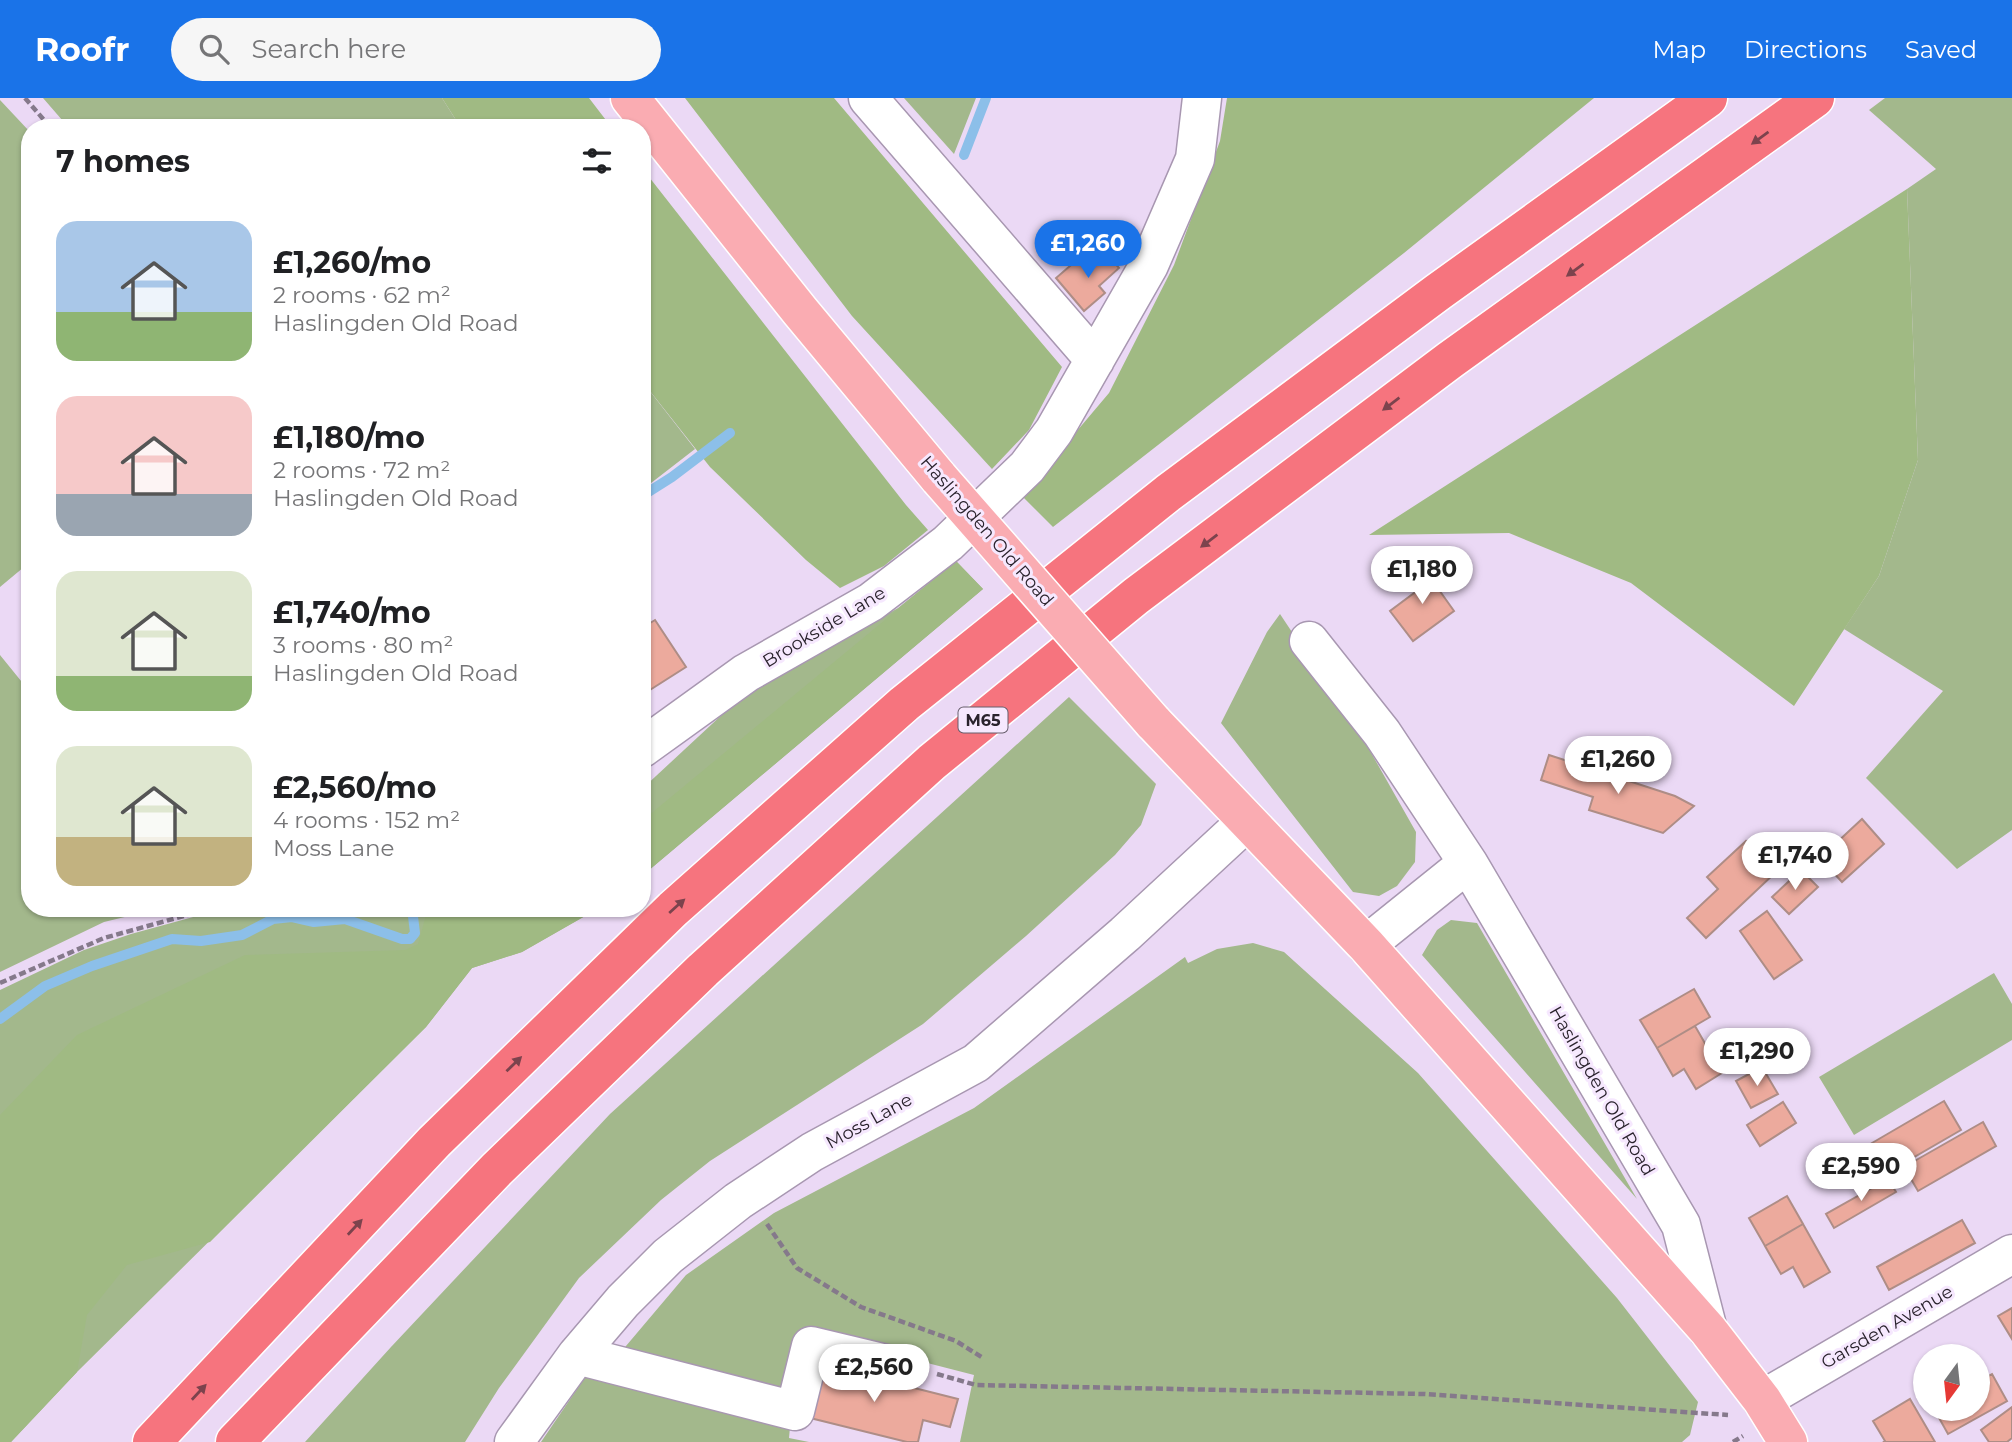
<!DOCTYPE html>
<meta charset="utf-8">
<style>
body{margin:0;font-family:Montserrat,sans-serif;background:#f6f6f6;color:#202124;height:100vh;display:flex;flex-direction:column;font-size:26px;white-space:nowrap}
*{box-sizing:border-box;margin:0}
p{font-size:23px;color:#757577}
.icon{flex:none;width:38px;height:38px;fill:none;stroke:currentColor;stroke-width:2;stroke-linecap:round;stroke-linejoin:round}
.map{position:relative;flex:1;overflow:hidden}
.details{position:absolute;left:21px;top:21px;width:630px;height:798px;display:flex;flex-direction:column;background:#fff;border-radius:28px;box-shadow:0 2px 5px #0004}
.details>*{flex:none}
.needle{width:46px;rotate:195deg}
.fabs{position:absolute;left:1913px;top:1246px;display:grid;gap:14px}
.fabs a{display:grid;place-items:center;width:77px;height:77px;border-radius:50%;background:#fff;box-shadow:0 2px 5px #0004;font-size:35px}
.price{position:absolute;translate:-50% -60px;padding:0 16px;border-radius:24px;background:#fff;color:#222;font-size:23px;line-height:46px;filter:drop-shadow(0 2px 4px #0008)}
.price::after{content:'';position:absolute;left:50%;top:42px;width:21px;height:16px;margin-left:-10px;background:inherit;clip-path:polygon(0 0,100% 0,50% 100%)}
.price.selected{background:#1a73e8;color:#fff}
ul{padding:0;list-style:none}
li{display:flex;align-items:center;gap:21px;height:175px;padding:0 35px}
li span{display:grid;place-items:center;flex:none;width:196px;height:140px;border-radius:21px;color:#555}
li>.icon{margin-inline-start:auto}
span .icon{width:84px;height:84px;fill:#fffc;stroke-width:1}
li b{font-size:30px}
h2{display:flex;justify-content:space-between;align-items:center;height:84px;padding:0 35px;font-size:30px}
header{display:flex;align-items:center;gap:42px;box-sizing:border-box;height:98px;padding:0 35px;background:#1a73e8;color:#fff}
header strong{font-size:33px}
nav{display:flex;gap:38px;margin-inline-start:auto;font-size:24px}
.search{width:490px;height:63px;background:#f6f6f6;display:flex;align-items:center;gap:18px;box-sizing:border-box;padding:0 24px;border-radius:38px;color:#757577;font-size:26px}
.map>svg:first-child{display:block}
.green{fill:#a3b88c}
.forest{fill:#a0ba83}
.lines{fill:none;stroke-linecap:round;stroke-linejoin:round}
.stream{stroke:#8cbfe9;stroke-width:10}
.building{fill:#ecaa9d;stroke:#ae8d86;stroke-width:2}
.minor-casing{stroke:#a897b1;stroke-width:41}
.major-casing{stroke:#fff;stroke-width:41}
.highway-casing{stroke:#fff;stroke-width:41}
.path{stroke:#85798b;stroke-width:4.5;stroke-dasharray:7 3.5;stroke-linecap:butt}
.minor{stroke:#fff;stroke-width:38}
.major{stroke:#faacb2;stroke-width:38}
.highway{stroke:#f6747e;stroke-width:38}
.major-bridge-casing{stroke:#fff;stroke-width:41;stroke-linecap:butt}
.major-bridge{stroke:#faacb2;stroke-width:38}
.oneway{fill:#7c434d}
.labels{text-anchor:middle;stroke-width:6;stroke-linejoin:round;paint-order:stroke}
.shield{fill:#f6e8fe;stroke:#675e6c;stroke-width:2}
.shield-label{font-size:16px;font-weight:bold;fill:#2a232d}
.street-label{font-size:18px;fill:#2a232d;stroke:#f6e8fe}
</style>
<header>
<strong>Roofr</strong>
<div class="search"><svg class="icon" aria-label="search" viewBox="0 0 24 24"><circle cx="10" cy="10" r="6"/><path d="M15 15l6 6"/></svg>Search here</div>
<nav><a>Map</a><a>Directions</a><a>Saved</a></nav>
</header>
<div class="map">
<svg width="2012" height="1344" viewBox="0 0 2012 1344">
<rect width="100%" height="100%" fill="#ebd9f5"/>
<!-- green -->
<path class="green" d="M43,0H442L461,30H69Z
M904,0H976L954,56Z
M1885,0H2012V732L1957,771L1866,680L1943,593L1844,531L1879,478L1918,362L1907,91L1936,71L1869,12Z
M0,2L30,34V464L0,489Z
M642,283L695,351L642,392Z
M956,463L983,491L642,778V691L740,600L898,510Z
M1280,516L1365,644L1416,734L1415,764L1397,788L1379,798L1353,794L1221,625L1267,534Z
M0,557L30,594V810H162L104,824L0,874Z
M1069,599L1156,686L1141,727L1115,757L1026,838L923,926L710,1063L661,1102L579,1180L499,1290L465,1344H305L391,1249L610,1016Z
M226,810H599L522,854L472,870L426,929L77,1274L11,1344H0V892L84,852L131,836Z
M1451,822L1477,825L1637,1101L1422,857L1437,832Z
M1253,845L1284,854L1418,975L1617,1200L1698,1304L1690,1337L1682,1344H960L974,1277L799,1232L781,1302L615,1261L686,1177L774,1115L974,1010L1185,859L1188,865L1217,851Z
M1994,875L2012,906V942L1854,1037L1819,979Z
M588,1275L790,1329L789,1340L809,1344H541Z"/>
<!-- forest -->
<path class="forest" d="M442,0H589L612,30H461Z
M685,0H834L1062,269L1029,332L992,371L852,218Z
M1227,0H1594L1404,155L1053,429L1022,398L1109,295L1174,167L1220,43Z
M642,70L906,407L928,432L884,468L840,490L806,462L710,369L642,283Z
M1907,91L1918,362L1879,478L1794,608L1631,485L1509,435L1369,437Z
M956,463L983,491L642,778V723Z
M426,810H599L522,854L472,870L426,929L210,1144L127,1167L87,1217L77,1274L11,1344H0V1017L77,937L245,857L405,852L418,846L426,817Z"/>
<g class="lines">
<!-- stream -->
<path class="stream" d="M964,57L986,0
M642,398L672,379L730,335
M0,921L45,888L92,868L172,841L201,843L242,837L273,821L292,819L314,824L345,821L402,841H410L415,835L412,810"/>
</g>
<!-- building -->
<path class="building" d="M1105,153L1119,170L1099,188L1105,195L1084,213L1056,180L1077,162L1084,170Z
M1422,468L1454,513L1413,543L1390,513L1418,492L1408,479Z
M655,522L686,569L642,597V530Z
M1549,657L1675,698L1694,708L1663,735L1589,712L1593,699L1541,682Z
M1862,721L1884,746L1842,784L1820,760Z
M1746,743L1776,774L1706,840L1687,820L1718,791L1707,779Z
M1801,772L1818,789L1789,816L1772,799Z
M1767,813L1802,862L1774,881L1740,833Z
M1694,891L1710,919L1657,950L1640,922Z
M1695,928L1722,975L1696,991L1684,971L1673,978L1657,950Z
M1762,969L1778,996L1751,1010L1736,983Z
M1944,1003L1961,1032L1864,1088L1848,1059Z
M1783,1004L1796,1025L1760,1048L1747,1027Z
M1983,1024L1996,1048L1918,1093L1904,1069Z
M1888,1081L1896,1094L1834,1130L1826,1116Z
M1787,1098L1803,1126L1765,1148L1749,1120Z
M1962,1122L1975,1145L1889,1192L1877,1169Z
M1803,1126L1830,1174L1804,1189L1793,1169L1781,1176L1765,1148Z
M2012,1210V1241L1998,1218Z
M815,1265L958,1301L950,1329L923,1322L918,1344H907L802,1318Z
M1992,1276L2007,1303L1948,1336L1934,1311H1978V1284Z
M1910,1301L1935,1344H1883L1885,1343L1873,1323Z
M2012,1309V1340L2007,1344H1989L1981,1332Z"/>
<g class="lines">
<!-- minor casing -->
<g class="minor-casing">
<path id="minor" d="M868,0L1095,262
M1309,543L1382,635L1468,765L1681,1127L1708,1232
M642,650L746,575L871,504L948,445L1027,369L1054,333L1149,167L1195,61L1202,0
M1366,847L1468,765
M577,1257L795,1313L811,1248L903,1270
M1762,1302L2012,1156
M514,1344L577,1257L623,1203L668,1158L738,1103L812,1054L976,965L1125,836L1246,724"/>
</g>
<!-- major casing -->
<g class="major-casing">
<path id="major" d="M630,0L800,213L939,380
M1153,624L1366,847L1708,1232L1762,1302L1788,1344"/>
</g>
<!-- highway casing -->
<g class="highway-casing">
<path id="highway" d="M152,1344L434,1044L673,811L904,606L1168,395L1438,194L1708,0
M235,1344L497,1071L703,872L932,664L1136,498L1450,262L1815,0"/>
</g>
<!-- path -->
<path class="path" d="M25,0L51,30
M0,885L104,840L213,810
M767,1126L797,1170L861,1209L956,1243L983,1260
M937,1276L976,1287L1424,1296L1728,1317
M1733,1344L1743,1338"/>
<!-- minor -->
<use href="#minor" class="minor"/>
<!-- major -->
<use href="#major" class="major"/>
<!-- highway -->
<use href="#highway" class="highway"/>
<!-- major-bridge casing -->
<g class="major-bridge-casing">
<path id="major-bridge" d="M939,380L1153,624"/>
</g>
<!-- major-bridge -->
<use href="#major-bridge" class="major-bridge"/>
</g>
<!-- one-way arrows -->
<defs><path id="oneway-solid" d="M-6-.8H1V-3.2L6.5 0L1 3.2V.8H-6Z" transform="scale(1.75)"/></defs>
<g class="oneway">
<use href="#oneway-solid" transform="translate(1760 40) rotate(144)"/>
<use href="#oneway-solid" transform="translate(1575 172) rotate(144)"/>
<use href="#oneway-solid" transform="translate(1391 306) rotate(143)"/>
<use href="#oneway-solid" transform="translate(1209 443) rotate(143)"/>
<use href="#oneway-solid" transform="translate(677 808) rotate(-42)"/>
<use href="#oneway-solid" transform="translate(514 966) rotate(-44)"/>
<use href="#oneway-solid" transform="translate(355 1129) rotate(-47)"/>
<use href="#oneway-solid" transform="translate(199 1294) rotate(-47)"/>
</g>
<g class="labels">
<!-- shield labels -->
<rect class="shield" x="958.5" y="609.5" width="49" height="25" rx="5"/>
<g class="shield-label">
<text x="983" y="628">M65</text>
</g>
<!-- street labels -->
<g class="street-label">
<text transform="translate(987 433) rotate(49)" y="6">Haslingden Old Road</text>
<text transform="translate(824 529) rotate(-31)" y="6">Brookside Lane</text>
<text transform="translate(1602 993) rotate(60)" y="6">Haslingden Old Road</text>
<text transform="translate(869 1023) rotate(-29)" y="6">Moss Lane</text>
<text transform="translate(1887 1229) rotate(-30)" y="6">Garsden Avenue</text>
</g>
</g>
</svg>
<div class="fabs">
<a><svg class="needle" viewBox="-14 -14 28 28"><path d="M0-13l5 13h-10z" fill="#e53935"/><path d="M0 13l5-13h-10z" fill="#757577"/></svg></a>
</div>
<b class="price selected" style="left:1088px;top:182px">£1,260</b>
<b class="price" style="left:1422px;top:508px">£1,180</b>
<b class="price" style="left:1618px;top:698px">£1,260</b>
<b class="price" style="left:1795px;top:794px">£1,740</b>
<b class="price" style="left:1757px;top:990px">£1,290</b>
<b class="price" style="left:1861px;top:1105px">£2,590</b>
<b class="price" style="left:874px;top:1306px">£2,560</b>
<section class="details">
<h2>7 homes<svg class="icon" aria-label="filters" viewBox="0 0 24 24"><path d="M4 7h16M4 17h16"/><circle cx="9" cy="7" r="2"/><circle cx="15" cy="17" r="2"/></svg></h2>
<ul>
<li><span style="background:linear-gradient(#a9c7e8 65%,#8fb573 0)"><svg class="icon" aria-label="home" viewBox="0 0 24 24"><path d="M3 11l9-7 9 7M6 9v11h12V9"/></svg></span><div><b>£1,260/mo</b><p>2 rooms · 62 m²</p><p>Haslingden Old Road</p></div></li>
<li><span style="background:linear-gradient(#f6c9c9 70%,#9aa5b1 0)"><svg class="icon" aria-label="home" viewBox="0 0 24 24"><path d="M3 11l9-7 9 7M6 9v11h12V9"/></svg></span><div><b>£1,180/mo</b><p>2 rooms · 72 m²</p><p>Haslingden Old Road</p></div></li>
<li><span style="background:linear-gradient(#dfe7d0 75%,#8fb573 0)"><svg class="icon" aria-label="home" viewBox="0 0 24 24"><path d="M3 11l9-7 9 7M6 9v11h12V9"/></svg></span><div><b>£1,740/mo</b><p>3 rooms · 80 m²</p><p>Haslingden Old Road</p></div></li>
<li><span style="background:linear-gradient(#dfe7d0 65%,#c2b280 0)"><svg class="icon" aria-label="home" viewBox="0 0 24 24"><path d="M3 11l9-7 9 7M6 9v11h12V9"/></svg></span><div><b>£2,560/mo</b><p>4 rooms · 152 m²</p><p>Moss Lane</p></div></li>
</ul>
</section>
</div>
